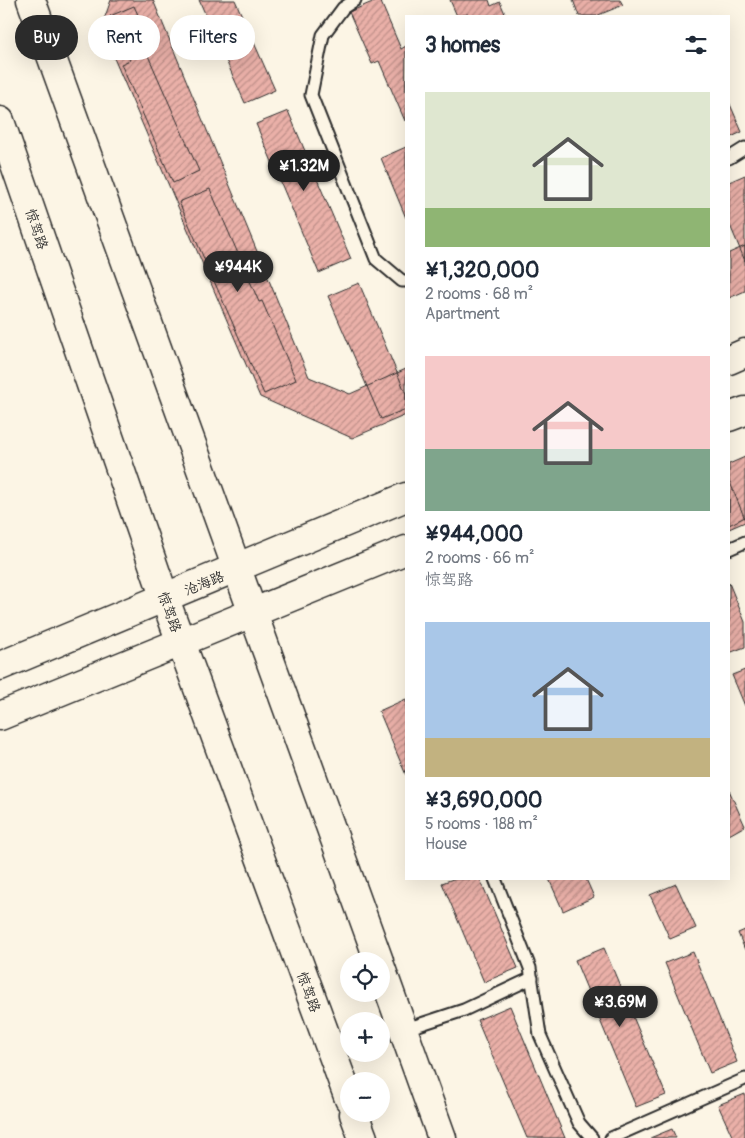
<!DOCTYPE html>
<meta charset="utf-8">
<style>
body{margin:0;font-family:Pangolin,"LXGW WenKai TC",sans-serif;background:#f6f6f7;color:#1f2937;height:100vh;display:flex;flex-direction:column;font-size:19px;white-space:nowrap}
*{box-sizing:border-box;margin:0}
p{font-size:16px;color:#747a83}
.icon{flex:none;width:28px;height:28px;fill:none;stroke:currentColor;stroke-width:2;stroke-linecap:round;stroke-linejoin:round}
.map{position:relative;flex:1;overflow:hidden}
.panel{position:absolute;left:405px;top:15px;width:325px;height:865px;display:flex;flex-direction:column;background:#fff;border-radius:0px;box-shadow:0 5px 20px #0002}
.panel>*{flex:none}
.top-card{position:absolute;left:15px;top:15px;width:315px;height:45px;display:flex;gap:10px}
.tools{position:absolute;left:340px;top:952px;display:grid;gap:10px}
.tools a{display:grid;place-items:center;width:50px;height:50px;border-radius:50%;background:#fff;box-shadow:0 5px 20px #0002;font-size:25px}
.price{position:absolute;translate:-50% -42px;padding:0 11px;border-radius:18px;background:#2b2b2b;color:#fff;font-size:16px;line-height:32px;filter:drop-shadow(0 1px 2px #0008)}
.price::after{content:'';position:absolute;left:50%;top:30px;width:15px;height:11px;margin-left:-8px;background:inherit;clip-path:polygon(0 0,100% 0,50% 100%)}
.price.selected{background:#222;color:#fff}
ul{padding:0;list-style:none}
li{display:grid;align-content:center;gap:10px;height:265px;padding:0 20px}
li span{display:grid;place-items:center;height:155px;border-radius:0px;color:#555}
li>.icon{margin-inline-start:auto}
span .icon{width:90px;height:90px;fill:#fffc;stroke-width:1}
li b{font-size:21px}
h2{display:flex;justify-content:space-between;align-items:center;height:60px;padding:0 20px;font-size:21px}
.chip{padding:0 18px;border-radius:22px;background:#fff;box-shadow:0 5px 20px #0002;font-size:18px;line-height:45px}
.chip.selected{background:#2b2b2b;color:#fff}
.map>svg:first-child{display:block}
.building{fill:url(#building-hatch);stroke:#2b2b2b}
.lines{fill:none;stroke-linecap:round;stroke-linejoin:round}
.lane-casing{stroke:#2b2b2b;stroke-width:15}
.secondary-casing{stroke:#2b2b2b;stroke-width:31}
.primary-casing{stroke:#2b2b2b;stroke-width:31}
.lane{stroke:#fcf5e5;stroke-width:11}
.secondary{stroke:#fcf5e5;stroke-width:28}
.primary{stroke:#fcf5e5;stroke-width:28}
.labels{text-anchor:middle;stroke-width:4;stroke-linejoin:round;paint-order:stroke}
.street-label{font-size:14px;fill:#2b2b2b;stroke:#fcf5e5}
</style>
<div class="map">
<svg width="745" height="1138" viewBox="0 0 745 1138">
<defs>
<pattern id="building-hatch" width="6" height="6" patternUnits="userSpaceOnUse" patternTransform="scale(1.25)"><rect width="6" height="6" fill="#eab0a8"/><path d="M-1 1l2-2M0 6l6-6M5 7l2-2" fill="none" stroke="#be8f89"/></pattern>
</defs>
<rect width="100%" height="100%" fill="#fcf5e5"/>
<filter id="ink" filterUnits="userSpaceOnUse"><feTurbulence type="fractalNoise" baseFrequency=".02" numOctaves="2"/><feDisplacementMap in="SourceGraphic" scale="10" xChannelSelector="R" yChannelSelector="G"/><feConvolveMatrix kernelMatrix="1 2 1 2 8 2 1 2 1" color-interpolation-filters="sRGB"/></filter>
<g filter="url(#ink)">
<!-- building -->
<path class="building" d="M111,0H153L309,377L350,394L406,369V415L352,438L260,397L101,28Z
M199,0H235L275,90L245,103Z
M377,0H380L401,49L406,46L405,121L379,61L372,64L349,12Z
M450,0H489L491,6L500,2L506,16H469L468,14L457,16Z
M573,0H620L623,5L596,16H579Z
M134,6L153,48L146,51L199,171L173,183L121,64L130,60L110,16Z
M729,102L742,132L729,138Z
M288,111L351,259L319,273L256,124Z
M406,147V218L381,158Z
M745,175V261L729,223V182Z
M210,189L259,302L262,301L296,380L264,394L179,202Z
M745,246V291L729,298V253Z
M359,283L406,394V409L381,419L328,296Z
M745,457V517L729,525V464Z
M729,480L745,519V522L729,529Z
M729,583L745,622V647L729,653Z
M745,670V706L732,675Z
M406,699V775L379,711Z
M729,790L745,826L729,835Z
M453,879H480L518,968L484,982L442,883Z
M549,879H586L594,897L563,911Z
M676,884L696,928L670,939L650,895Z
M745,930V950L738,933Z
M604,948L666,1095L636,1107L575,960Z
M693,952L737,1062L710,1073L665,963Z
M510,1006L565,1138H527L477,1020Z
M745,1094V1138H733L718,1105Z
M672,1129L676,1138H650Z"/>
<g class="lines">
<!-- lane casing -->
<g class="lane-casing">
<path id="lane" d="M355,0L343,8L323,35L311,95L376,259L402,281H406
M729,158L745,148
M729,549L745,542
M495,879L530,968L540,1035L579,1123L592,1138
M403,1030L464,1010L532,978
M611,1138L745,1079"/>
</g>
<!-- secondary casing -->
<g class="secondary-casing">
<path id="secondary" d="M729,360L745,353
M729,417L745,411
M0,666L406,497
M0,716L406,550"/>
</g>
<!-- primary casing -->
<g class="primary-casing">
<path id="primary" d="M31,0L379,961
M0,121L165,599L349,1099
M381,968L442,1138
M354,1114L363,1138"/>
</g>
<!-- lane -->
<use href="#lane" class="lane"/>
<!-- secondary -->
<use href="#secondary" class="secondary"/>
<!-- primary -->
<use href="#primary" class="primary"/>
</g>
</g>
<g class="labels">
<!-- street labels -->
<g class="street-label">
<text transform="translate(37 229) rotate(71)" y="5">惊驾路</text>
<text transform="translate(204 583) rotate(-22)" y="5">沧海路</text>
<text transform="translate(170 612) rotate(70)" y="5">惊驾路</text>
<text transform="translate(309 992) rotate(70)" y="5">惊驾路</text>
</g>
</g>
</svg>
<div class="tools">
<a><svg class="icon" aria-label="locate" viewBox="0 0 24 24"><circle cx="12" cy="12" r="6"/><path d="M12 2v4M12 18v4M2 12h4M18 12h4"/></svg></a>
<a>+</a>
<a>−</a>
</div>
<b class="price selected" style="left:304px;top:192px">¥1.32M</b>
<b class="price" style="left:238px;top:293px">¥944K</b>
<b class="price" style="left:620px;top:1028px">¥3.69M</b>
<div class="top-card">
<a class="chip selected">Buy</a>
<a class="chip">Rent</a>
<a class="chip">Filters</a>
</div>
<section class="panel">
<h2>3 homes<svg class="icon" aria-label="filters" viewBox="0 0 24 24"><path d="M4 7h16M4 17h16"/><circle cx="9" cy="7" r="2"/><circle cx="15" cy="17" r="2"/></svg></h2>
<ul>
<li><span style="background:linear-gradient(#dfe7d0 75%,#8fb573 0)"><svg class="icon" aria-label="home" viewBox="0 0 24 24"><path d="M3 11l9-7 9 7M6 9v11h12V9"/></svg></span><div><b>¥1,320,000</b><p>2 rooms · 68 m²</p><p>Apartment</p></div></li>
<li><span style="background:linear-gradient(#f6c9c9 60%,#7fa58c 0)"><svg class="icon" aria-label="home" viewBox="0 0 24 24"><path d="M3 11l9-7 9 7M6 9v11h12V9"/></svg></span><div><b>¥944,000</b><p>2 rooms · 66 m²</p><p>惊驾路</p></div></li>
<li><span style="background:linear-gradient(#a9c7e8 75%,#c2b280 0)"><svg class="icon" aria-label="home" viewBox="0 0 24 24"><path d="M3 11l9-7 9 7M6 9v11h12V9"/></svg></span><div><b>¥3,690,000</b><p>5 rooms · 188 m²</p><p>House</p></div></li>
</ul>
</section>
</div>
